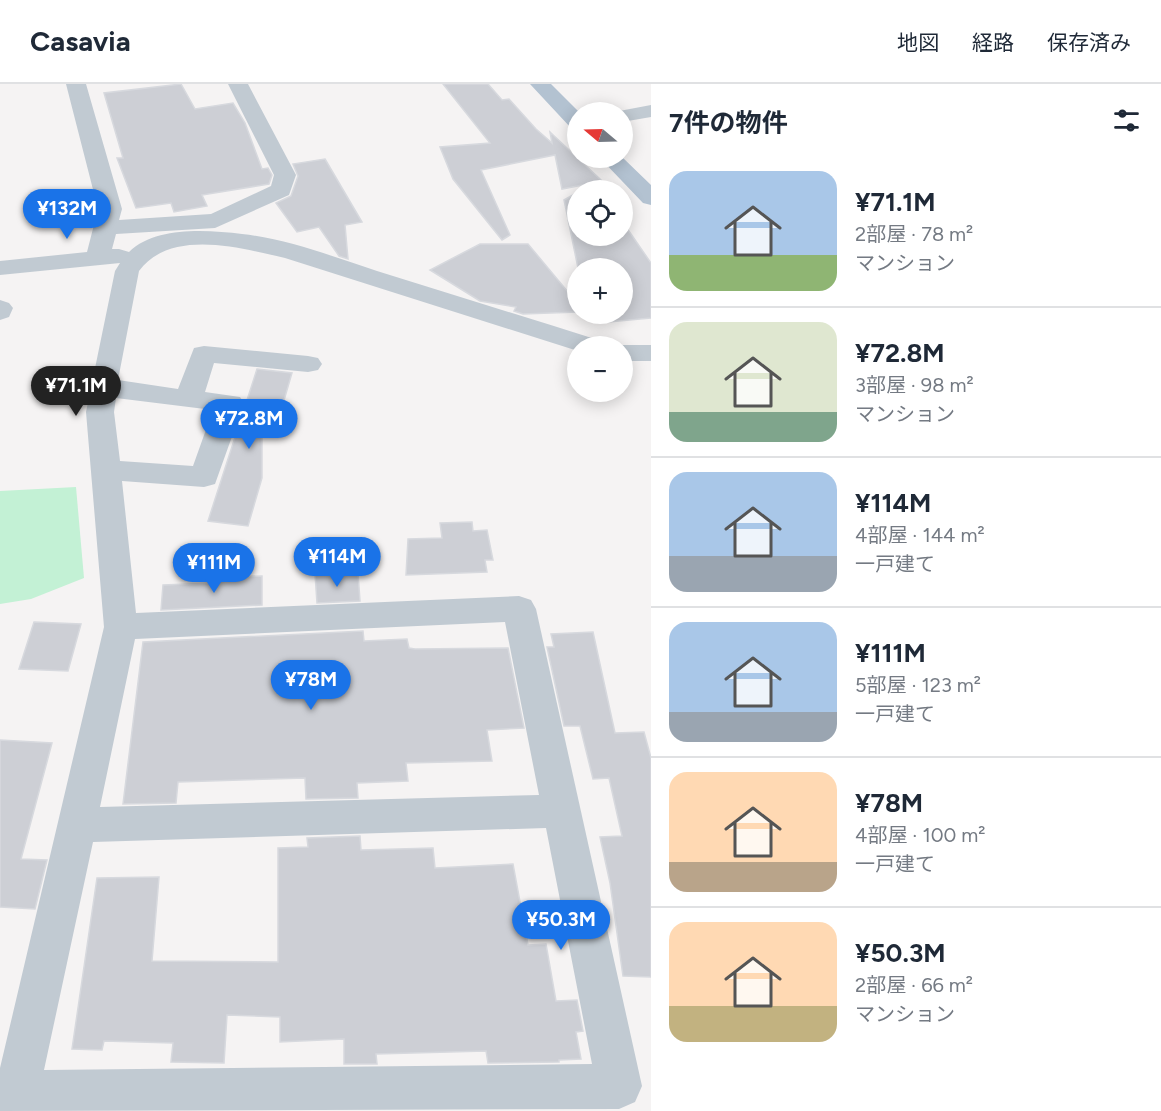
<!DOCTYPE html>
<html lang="ja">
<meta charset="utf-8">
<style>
body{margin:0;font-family:Figtree,"Noto Sans JP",sans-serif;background:#f6f6f7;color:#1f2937;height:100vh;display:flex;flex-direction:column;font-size:22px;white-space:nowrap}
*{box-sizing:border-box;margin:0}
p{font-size:20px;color:#747a83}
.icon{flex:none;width:33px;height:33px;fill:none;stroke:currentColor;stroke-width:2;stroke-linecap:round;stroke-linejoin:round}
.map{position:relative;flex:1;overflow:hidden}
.panel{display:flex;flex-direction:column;background:#fff;width:510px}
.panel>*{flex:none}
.needle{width:39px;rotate:289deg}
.tools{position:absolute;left:567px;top:18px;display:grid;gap:12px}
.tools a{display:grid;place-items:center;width:66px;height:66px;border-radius:50%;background:#fff;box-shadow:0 3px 15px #0003;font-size:30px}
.price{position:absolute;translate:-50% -51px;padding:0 14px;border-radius:21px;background:#1a73e8;color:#fff;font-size:20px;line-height:39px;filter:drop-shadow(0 2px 3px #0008)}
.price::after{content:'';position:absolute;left:50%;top:36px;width:18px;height:14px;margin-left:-9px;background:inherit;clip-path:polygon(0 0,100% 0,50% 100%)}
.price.selected{background:#222;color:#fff}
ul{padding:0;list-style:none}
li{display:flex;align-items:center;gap:18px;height:150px;padding:0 18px}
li+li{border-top:2px solid #e0e1e3}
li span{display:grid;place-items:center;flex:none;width:168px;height:120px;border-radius:18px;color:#555}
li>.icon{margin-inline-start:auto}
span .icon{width:72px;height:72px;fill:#fffc;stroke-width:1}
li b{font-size:26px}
h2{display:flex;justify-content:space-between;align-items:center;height:72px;padding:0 18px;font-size:26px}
header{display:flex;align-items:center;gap:36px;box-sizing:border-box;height:84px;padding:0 30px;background:#fff;border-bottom:2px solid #e0e1e3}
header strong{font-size:28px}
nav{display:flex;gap:33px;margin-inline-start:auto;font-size:21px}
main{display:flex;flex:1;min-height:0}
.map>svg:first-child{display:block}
.green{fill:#c3f1d5}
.building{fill:#cdcfd5;stroke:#d7d9de;stroke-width:1.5}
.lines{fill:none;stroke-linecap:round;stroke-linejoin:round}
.minor{fill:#c1cad2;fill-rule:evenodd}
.major{fill:#b3c2d1;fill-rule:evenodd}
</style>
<header>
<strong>Casavia</strong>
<nav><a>地図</a><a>経路</a><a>保存済み</a></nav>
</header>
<main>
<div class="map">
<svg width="651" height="1027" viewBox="0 0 651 1027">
<rect width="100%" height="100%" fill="#f5f3f3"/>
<!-- green -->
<path class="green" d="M76,403L84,494L31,515L0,520V407Z"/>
<!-- building -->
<path class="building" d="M181,0L195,25L233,19L245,39L262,85L268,84L272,91L269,100L202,111L207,122L174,128L171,119L136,124L117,74H123L104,9Z
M443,0H488L502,16L509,15L536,45L552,59L550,48L601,96L607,106H581L598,98L562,105L555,71L481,86L510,151L502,156L453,95L440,63L490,59Z
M325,75L362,138L345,141L348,175L339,172L319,143L297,148L276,119L291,112L298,92L293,80Z
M578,108V152H622V137L651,179V234L598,239L595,230H622V184H578L564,116Z
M480,160H528L578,220V228L523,230L514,227L516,223L480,217L430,186Z
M257,285L292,289L280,330L262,331V394L248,442L208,437Z
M472,438L473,447L487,446L493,476H485L487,488L406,491L408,455L442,454L440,439Z
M358,489L360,517L317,519L315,490Z
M262,492V521L161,526L163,501L213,499V493Z
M34,538L81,540L68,587L19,585Z
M363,547L364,557L407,555L409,564L415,565L508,564L524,644L487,646L492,677L406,679L408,697L357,699L358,714L306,715L305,694L178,698L176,719L123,720L143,558Z
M593,548L615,649L644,648L651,674V893L623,892L610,799L600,753L622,752L609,694L593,695L580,642H564L547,563H554L551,550Z
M0,656L52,659L21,775L47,776L35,825L0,823Z
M360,752L361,766L433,764L435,784L513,780L528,861L546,860L556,917L577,916L583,947L576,948L581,975L559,976V978L488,979L486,967L376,970L377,980H344V955L280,958V933L227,931L224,979L171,978L173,959L104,957L102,966L72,965L97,794L159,793L152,877L278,878V764L308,763L307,754Z"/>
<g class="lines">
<!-- minor -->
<path class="minor" d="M66,0H86L122,125L119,136L211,130L271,102L274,91L228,0H248L296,91L289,111L215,144L116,150L112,165H119L129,168C156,142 207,146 242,150C288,155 334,173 377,187C451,210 525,233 598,256L602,262H578V267L285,174C241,164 171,144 139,187L118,296L178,305L194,264L204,262L308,272L318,274L322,280L318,286L308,288L214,279L205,308L240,313L244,319L215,400L204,403L122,397L136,529L519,512L531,516L536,525L642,1002L635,1018L619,1025L0,1027V984L104,543L86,328L115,187L120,179L0,191V177L87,168L98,125ZM116,314L213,326L193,382L120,377L114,328ZM505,538L539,711L100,723L135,555ZM546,744L592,980L44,986L93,758Z
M651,21V33L622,38V28H614Z
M0,216L9,219L13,224L9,233L0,236Z
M622,261H651V277H622V262H615Z"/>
<!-- major -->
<path class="major" d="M530,0H551L579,28L578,46L571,44Z
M622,73L651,101V121L643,119L600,74Z"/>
</g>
</svg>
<div class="tools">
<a><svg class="needle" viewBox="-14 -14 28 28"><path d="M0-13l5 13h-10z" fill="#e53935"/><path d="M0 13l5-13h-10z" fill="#747a83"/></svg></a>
<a><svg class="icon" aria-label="locate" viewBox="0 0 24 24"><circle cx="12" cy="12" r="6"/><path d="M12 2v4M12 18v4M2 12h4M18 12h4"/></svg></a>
<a>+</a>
<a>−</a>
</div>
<b class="price" style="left:67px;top:156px">¥132M</b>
<b class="price selected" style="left:76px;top:333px">¥71.1M</b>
<b class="price" style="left:249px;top:366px">¥72.8M</b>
<b class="price" style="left:337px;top:504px">¥114M</b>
<b class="price" style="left:214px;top:510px">¥111M</b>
<b class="price" style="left:311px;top:627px">¥78M</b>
<b class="price" style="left:561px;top:867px">¥50.3M</b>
</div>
<section class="panel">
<h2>7件の物件<svg class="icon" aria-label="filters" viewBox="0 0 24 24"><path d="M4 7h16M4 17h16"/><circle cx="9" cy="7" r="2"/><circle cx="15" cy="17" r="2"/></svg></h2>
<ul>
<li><span style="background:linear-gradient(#a9c7e8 70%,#8fb573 0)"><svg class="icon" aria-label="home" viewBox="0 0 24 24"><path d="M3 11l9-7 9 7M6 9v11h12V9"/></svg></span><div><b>¥71.1M</b><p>2部屋 · 78 m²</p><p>マンション</p></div></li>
<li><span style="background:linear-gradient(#dfe7d0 75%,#7fa58c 0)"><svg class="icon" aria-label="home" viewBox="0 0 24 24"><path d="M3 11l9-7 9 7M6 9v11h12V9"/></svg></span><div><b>¥72.8M</b><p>3部屋 · 98 m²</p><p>マンション</p></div></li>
<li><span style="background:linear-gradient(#a9c7e8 70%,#9aa5b1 0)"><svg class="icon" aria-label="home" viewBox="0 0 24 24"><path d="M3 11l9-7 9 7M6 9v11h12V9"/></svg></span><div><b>¥114M</b><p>4部屋 · 144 m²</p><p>一戸建て</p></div></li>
<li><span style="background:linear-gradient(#a9c7e8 75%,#9aa5b1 0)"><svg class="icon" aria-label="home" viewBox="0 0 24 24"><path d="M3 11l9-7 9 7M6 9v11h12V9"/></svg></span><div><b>¥111M</b><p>5部屋 · 123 m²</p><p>一戸建て</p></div></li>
<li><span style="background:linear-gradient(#ffd9b3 75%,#b9a48a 0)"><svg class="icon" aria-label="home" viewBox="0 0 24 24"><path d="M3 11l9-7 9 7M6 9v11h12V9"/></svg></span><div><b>¥78M</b><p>4部屋 · 100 m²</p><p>一戸建て</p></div></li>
<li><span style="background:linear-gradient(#ffd9b3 70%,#c2b280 0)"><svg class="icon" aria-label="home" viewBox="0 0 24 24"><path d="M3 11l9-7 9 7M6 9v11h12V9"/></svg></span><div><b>¥50.3M</b><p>2部屋 · 66 m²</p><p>マンション</p></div></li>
</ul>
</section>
</main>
